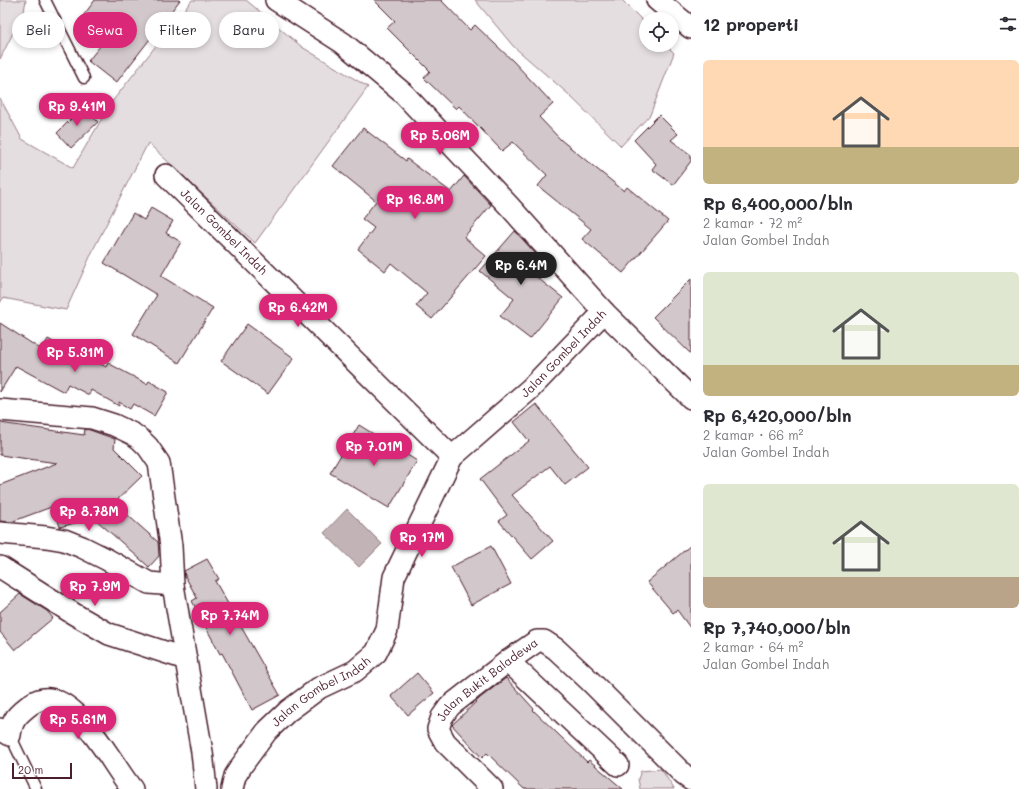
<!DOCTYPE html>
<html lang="id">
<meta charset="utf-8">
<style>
body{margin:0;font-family:Mali,sans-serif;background:#f7f7f7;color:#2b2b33;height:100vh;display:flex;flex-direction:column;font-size:15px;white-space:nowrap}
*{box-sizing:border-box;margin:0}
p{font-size:13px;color:#7c7c81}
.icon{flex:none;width:22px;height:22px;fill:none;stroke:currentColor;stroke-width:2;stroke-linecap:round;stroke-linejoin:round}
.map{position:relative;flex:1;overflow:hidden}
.side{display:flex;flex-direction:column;background:#fff;width:340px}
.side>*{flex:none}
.banner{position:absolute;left:12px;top:12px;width:380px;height:36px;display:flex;gap:8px}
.fabs{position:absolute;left:639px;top:12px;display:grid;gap:8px}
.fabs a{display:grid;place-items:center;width:40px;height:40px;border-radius:50%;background:#fff;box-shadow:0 2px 6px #0003;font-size:20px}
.scale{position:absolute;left:12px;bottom:10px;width:60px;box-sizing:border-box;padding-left:4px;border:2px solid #4a1f2b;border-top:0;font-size:11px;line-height:14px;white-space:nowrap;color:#4a1f2b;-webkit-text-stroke:3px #fff;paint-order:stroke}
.price{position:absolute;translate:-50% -34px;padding:0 9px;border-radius:14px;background:#db2777;color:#fff;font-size:13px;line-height:26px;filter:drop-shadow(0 1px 2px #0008)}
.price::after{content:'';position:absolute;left:50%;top:24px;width:12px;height:9px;margin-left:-6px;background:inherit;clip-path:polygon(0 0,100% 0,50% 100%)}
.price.current{background:#222;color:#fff}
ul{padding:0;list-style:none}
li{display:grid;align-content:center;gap:8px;height:212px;padding:0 12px}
li span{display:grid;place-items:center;height:124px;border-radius:6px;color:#555}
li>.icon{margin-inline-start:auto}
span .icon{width:72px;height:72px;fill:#fffc;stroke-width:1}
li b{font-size:17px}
h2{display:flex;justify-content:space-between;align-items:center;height:48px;padding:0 12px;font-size:17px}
.chip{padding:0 14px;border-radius:18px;background:#fff;box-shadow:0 2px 6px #0003;font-size:14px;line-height:36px}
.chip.current{background:#db2777;color:#fff}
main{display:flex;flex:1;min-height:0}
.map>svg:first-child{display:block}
.green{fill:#e5dee0;stroke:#987e86}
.water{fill:#c1b3b6;stroke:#91787e}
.building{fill:#d2c7cb;stroke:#4a1f2b}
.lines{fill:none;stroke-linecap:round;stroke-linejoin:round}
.service-casing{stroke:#4a1f2b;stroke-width:13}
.minor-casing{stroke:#4a1f2b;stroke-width:24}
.service{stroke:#fff;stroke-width:10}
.minor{stroke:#fff;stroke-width:21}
.labels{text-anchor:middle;stroke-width:3.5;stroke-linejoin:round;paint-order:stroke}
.street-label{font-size:12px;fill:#4a1f2b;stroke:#fff}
</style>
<main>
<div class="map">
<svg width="691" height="789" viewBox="0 0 691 789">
<rect width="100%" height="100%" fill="#fff"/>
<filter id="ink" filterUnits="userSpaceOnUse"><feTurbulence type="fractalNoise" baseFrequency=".025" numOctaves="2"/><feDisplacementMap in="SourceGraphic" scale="8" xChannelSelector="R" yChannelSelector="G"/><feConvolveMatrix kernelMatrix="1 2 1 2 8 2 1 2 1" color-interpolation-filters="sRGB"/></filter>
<g filter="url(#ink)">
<!-- green -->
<path class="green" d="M0,0H26L24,11L0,59Z
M192,0H246L302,47L368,87L255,243L148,143L94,248L66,310L3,298L0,303V98L22,139L73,168L111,103Z
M475,0H622L646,24V45H666L674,53L650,115L621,146L567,93L513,46Z
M661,769L674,789H640L638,779L641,771Z"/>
<!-- water -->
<path class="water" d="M347,509L382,544L359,567L324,533Z"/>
<!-- building -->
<path class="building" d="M95,0H180L116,83L88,61L105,40L80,20Z
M374,0H441L470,30L475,25L514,62L553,104L539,117L561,140L624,191L627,187L668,221L623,273L582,239L591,229L538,186L547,175L513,142L502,151L459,106L456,109L424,78L430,71L387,28L395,21Z
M83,107L98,122L71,148L57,133Z
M659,115L678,134L671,140L691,155V161L673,185L652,169L656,164L634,140Z
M363,128L406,161L407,159L451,192L464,176L491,205L464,237L486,256L432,319L416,306L427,293L391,263L385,271L358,249L374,228L362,219L376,201L333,166Z
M151,208L173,221L166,233L181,242L161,276L213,308L179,363L133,334L157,295L104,263L133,213L144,220Z
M515,231L536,254L525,268L563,298L530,339L500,316L514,299L480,271Z
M691,279V354L653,317Z
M0,323L42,350L48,339L84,359L86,356L106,367L108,363L147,384L149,381L168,392L154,416L133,404L130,409L119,402V406L91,390L89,395L68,384L64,392L16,366L0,392Z
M247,324L294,358L268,394L221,361Z
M536,404L588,467L565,485L550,466L512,495L553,541L532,559L499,521L507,515L480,479L529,441L514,422Z
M0,423L84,435L85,429L90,430L115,439L114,448L142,476L114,503L158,542L159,556L149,567L94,518L60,527L54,506L11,522L0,521V485L57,463L0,455Z
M359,425L417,461L389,508L330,473Z
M691,545V629L677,610L673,613L647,582Z
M491,546L511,584L471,605L451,567Z
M207,559L219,579L215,581L280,695L252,710L222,653L220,654L192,601L197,598L185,576L184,571Z
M20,594L47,611L53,618L15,650L0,632V612Z
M417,673L434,693L408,715L391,696Z
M506,678L534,709L533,710L587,762L589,760L623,789H524L487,753L482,758L452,725L480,698Z"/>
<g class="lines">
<!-- service casing -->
<g class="service-casing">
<path id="service" d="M45,0L84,78
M10,735L36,789"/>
</g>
<!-- minor casing -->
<g class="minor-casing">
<g id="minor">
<path d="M276,0L343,43L403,93L510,207L604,312L691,398"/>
<path d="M657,0L691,28"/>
<path id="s1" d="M166,175L452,457"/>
<path d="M0,410L92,418L114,425L133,434L141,440L148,447L159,463L171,546L173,585L202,752L206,789"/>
<path d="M0,533L46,537L64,540L82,547L106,559L149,583L173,585"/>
<path d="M0,567L74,614L109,634L186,659"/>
<path d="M508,661L618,765"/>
<path d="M0,729L10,735C12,719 18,714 31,704C70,677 112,766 132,789"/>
<path id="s2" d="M232,789L235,776L242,765L267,731L288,711L319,688L355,671L376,653L387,630L394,577L452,457L530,389L604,312"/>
<path id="s3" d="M492,789L445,742L438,729L442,717L450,706L508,661L537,641H544L556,649L589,680L684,775L691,780"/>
</g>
</g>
<!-- service -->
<use href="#service" class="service"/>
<!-- minor -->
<use href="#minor" class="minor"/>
</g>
</g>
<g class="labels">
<!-- street labels -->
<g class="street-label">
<text dy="4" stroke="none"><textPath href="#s1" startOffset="81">Jalan Gombel Indah</textPath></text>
<text dy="4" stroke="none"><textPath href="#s2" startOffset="568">Jalan Gombel Indah</textPath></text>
<text dy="4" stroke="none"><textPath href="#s3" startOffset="153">Jalan Bukit Baladewa</textPath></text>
<text dy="4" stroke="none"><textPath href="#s2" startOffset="136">Jalan Gombel Indah</textPath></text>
</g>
</g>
</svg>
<div class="fabs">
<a><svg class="icon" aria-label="locate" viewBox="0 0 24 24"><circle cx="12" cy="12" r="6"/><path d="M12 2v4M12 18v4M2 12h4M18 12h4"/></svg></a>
</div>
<div class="scale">20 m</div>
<b class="price" style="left:77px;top:127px">Rp 9.41M</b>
<b class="price" style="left:440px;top:156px">Rp 5.06M</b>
<b class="price" style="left:415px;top:220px">Rp 16.8M</b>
<b class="price current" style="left:521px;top:286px">Rp 6.4M</b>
<b class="price" style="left:298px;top:328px">Rp 6.42M</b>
<b class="price" style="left:75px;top:373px">Rp 5.31M</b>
<b class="price" style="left:374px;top:467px">Rp 7.01M</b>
<b class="price" style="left:89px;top:532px">Rp 8.78M</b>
<b class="price" style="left:422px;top:558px">Rp 17M</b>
<b class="price" style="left:95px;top:607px">Rp 7.9M</b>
<b class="price" style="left:230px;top:636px">Rp 7.74M</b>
<b class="price" style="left:78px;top:740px">Rp 5.61M</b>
<div class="banner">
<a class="chip">Beli</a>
<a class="chip current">Sewa</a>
<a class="chip">Filter</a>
<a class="chip">Baru</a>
</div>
</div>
<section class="side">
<h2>12 properti<svg class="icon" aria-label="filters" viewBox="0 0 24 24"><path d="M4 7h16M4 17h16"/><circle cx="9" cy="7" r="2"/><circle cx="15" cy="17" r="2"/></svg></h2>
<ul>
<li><span style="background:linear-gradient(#ffd9b3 70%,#c2b280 0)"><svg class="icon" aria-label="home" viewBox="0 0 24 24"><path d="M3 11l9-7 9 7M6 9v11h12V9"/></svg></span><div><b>Rp 6,400,000/bln</b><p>2 kamar · 72 m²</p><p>Jalan Gombel Indah</p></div></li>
<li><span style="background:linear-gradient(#dfe7d0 75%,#c2b280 0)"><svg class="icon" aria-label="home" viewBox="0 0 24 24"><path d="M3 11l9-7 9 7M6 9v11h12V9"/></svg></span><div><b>Rp 6,420,000/bln</b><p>2 kamar · 66 m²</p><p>Jalan Gombel Indah</p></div></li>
<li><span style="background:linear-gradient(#dfe7d0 75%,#b9a48a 0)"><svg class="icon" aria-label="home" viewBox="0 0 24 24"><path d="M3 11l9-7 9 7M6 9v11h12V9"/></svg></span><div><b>Rp 7,740,000/bln</b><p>2 kamar · 64 m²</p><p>Jalan Gombel Indah</p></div></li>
</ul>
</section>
</main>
